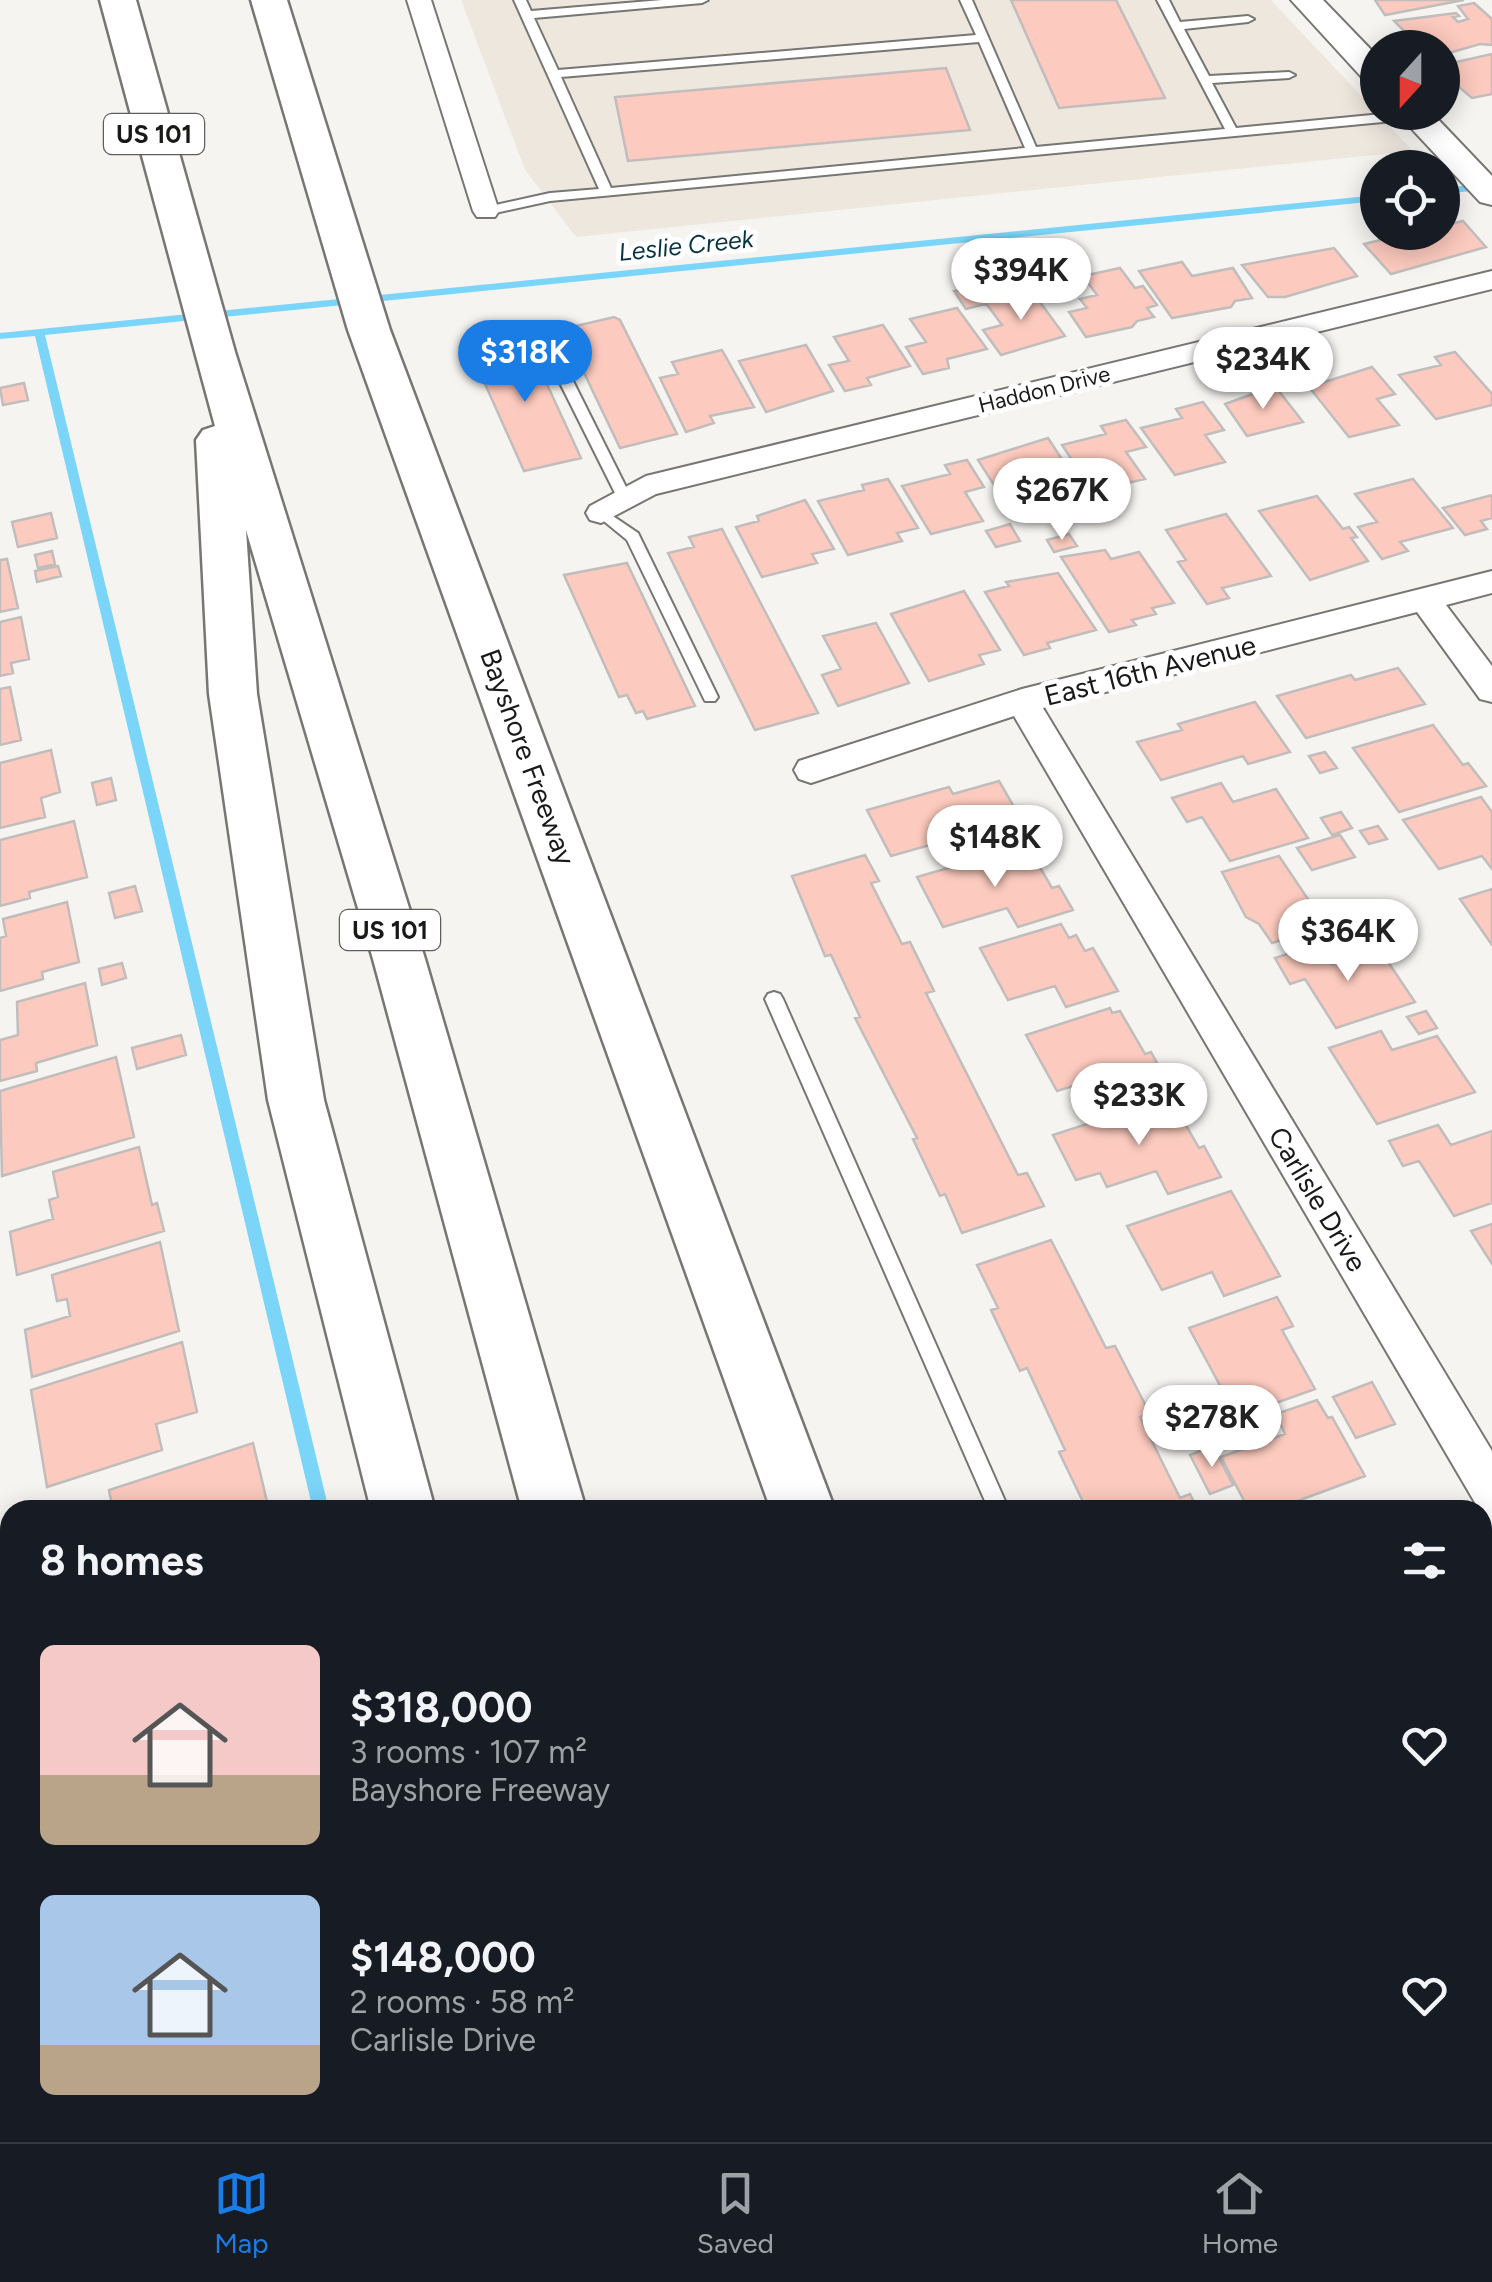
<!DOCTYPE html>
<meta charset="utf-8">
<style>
body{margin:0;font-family:Figtree,sans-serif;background:#242831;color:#f1f3f6;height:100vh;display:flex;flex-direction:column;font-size:38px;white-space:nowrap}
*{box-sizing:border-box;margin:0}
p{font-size:32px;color:#9ea1a6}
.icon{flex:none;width:55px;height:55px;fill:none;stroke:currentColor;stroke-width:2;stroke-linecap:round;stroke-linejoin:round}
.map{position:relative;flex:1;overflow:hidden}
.panel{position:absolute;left:0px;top:1500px;width:1492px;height:642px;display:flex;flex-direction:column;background:#171b24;border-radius:30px 30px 0 0;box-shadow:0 5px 25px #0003}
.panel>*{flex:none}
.needle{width:65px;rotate:201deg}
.tools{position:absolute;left:1360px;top:30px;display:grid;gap:20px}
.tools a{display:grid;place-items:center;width:100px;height:100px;border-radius:50%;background:#171b24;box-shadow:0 5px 25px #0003;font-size:50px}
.price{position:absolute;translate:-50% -85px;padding:0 22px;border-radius:35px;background:#fff;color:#222;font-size:32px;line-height:65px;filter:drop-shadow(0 2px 5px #0008)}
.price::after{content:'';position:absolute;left:50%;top:60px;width:30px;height:22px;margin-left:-15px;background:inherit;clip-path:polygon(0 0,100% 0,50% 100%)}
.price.selected{background:#1a7de6;color:#fff}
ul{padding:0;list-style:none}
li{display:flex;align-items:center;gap:30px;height:250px;padding:0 40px}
li span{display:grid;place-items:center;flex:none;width:280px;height:200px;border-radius:15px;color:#555}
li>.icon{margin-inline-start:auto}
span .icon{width:120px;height:120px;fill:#fffc;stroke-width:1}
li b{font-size:42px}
h2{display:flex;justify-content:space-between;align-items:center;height:120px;padding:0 40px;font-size:42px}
.tabs{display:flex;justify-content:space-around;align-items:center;height:140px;border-top:2px solid #363941;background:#171b24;font-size:28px;color:#9ea1a6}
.tabs a{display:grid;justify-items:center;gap:5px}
.tabs .selected{color:#1a7de6}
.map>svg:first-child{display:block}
.built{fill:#eee7de}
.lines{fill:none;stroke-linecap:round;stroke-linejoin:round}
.stream{fill:#7bd5f9;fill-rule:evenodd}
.building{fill:#fccabe;stroke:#c1bdbd;stroke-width:2.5}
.service-casing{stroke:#777673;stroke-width:4}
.minor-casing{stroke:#777673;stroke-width:4}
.tertiary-casing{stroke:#777673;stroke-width:4}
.motorway-casing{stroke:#777673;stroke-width:5}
.service{fill:#fff;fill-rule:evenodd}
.minor{fill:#fff;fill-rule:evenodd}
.tertiary{fill:#fff;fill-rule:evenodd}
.motorway{fill:#fff;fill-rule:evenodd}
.labels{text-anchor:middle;stroke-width:10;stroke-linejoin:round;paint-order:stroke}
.far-street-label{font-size:22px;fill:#1a1918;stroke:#fff}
.shield{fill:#fff;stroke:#5f5e5d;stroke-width:2.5}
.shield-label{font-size:25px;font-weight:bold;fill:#1a1918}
.far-water-label{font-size:25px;font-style:italic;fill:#083442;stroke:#fff}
.street-label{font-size:28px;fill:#1a1918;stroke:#fff}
</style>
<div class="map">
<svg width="1492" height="2142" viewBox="0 0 1492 2142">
<rect width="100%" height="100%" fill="#f6f4f1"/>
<!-- built -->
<path class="built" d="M461,0H1271L1413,151L576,237L525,170Z"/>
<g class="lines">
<!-- stream -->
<path class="stream" d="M1492,183V189L1442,194V188Z
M1378,195V201L45,335L329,1510H313L35,336L0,339V333Z
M460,2132H478L481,2142H463Z"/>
</g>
<!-- building -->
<path class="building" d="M1011,0H1116L1165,98L1059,108Z
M1375,0H1374H1464L1385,15Z
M1474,3L1492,19V45L1480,44L1442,55V48H1421L1394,21L1456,13L1459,16L1453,17L1458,22L1468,19L1458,6Z
M1492,54V94L1472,98L1454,83L1457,80L1443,65Z
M946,68L970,130L628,161L615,97Z
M1463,221L1486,247L1391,274L1364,244L1414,232H1442V226Z
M1334,248L1357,276L1285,297H1268L1242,265Z
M1182,262L1192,276L1233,268L1252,298L1235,301L1231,307L1172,318L1139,271Z
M1120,268L1135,288L1143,286L1157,305L1147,308L1154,317L1137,321L1132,327L1086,337L1069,312L1087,308L1080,299L1097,295L1083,276Z
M973,287L985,304L966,309L954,291Z
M1031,290L1065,336L1001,355L983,330L1002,325L985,302Z
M957,308L987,349L947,359L949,368L923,374L906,347L926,342L910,319Z
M614,317L620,320L677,434L620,448L565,333L569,332L567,328Z
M883,325L910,366L867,378L871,385L845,391L829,365L849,361L834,337Z
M522,339L528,343L581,458L524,471L472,355L474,349Z
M806,345L833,391L766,412L739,361Z
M722,350L754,407L710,416L714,423L686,432L660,378L678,374L672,362Z
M1455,352L1492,394V405L1436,419L1399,375L1441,365L1435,357Z
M1372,367L1395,394L1377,399L1399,425L1349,437L1309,387Z
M24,383L28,400L3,405L0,388Z
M1275,386L1303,422L1247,436L1225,404Z
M1203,402L1224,430L1205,435L1225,462L1175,475L1141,428L1182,418L1176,409Z
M1126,420L1146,447L1126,452L1145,479L1093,491L1062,445L1106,434L1101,426Z
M1048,438L1067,467L1047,472L1065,500L1012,513L978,460Z
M967,460L984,487L965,492L983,521L931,534L902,486L950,474L945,465Z
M888,479L918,528L897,533L902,541L848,555L818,501L864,490L862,485Z
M1413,479L1453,528L1400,542L1408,551L1382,559L1358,527L1377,522L1355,494Z
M1492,495V518L1481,521L1487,529L1465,535L1443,508Z
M1317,496L1343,529L1349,527L1357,537L1351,538L1368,561L1310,580L1259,511Z
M805,500L834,549L812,554L817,563L762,577L736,527L759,521L757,516Z
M51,513L57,538L18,547L12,522Z
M1226,514L1271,576L1222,588L1229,598L1207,604L1178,562L1186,560L1166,530Z
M1010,524L1020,541L996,547L986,531Z
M722,529L818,713L755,730L668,553L694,547L689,537Z
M1069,534L1077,546L1054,552L1047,540Z
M1105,550L1111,559L1139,552L1174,603L1152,608L1156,614L1132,620L1136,625L1109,632L1061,557Z
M52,551L55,564L38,568L35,555Z
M7,559L18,608L0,612V560Z
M627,563L695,706L647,719L643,711L636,713L627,695L619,697L564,575Z
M58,566L61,576L37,582L35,571Z
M1058,573L1096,630L1047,643L1050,648L1024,655L985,592L1009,586L1006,582Z
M964,591L1000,650L979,655L984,664L929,681L891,614Z
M21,617L29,659L11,663L13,673L0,676V622Z
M876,623L909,683L838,706L822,675L841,669L823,636Z
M1398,668L1425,704L1306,738L1277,696L1351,675L1355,680Z
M10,687L21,740L0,745V689Z
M1255,702L1290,752L1248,764L1243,756L1161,780L1137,742L1182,730L1178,724Z
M1433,725L1463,765L1468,763L1486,786L1399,812L1353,748Z
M51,750L60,792L41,798L45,817L0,828V763Z
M1325,752L1337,768L1320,773L1309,756Z
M111,778L116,800L97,805L92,783Z
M999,781L1021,819L891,856L867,810L949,787L953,794Z
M1221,783L1233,802L1276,789L1308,838L1230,861L1202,817L1187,822L1172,798Z
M1481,797L1492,812V869L1482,856L1439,869L1403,820Z
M1341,812L1352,828L1332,835L1321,818Z
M74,821L87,877L29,892L30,898L0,906V840Z
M1378,826L1387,839L1369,844L1360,831Z
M1340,835L1355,857L1312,870L1297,848Z
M1027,845L1052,888L1059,886L1073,910L1018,927L1007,908L943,927L917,877Z
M865,855L879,881L871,883L902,944L910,942L934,991L926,993L1018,1175L1027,1173L1044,1206L962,1233L945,1194L940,1196L913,1139L917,1138L855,1018L860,1017L831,955L825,956L792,876Z
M1279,856L1326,926L1272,943L1259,924L1246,917L1222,872Z
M135,886L142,911L115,918L109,893Z
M1492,889V945L1460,899Z
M67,902L79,962L42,972L43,979L0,991V938L6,936L3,919Z
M1061,924L1069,938L1076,935L1085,951L1093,948L1118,991L1066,1007L1055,986L1008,1000L980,948Z
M1319,944L1332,964L1380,950L1415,1002L1336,1028L1305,979L1290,984L1275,958Z
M122,963L126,978L102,985L99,969Z
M85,983L97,1045L36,1063L37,1071L0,1081V1040L18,1035L17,1002Z
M1110,1008L1112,1013L1120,1011L1145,1054L1151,1052L1167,1081L1116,1097L1105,1076L1057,1091L1026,1035Z
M1426,1011L1437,1028L1419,1034L1407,1017Z
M1381,1031L1392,1050L1437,1036L1475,1092L1377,1124L1329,1048Z
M181,1035L186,1055L137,1069L132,1048Z
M116,1057L134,1137L2,1176L0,1091Z
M1170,1097L1199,1148L1204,1146L1221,1177L1168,1194L1156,1171L1107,1187L1100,1173L1076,1180L1053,1135Z
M1438,1125L1451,1145L1492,1131V1203L1454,1216L1419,1161L1403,1166L1389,1141Z
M139,1147L152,1205L157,1203L164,1231L17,1275L10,1232L53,1219L49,1200L58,1197L53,1172Z
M1231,1191L1280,1276L1224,1296L1212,1272L1162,1290L1127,1226Z
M1492,1224V1264L1471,1231Z
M1051,1240L1106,1348L1115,1346L1150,1414L1140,1417L1180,1498L1190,1494L1198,1510H1087L1059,1452L1065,1450L1027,1368L1020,1371L991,1310L998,1308L977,1265Z
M160,1242L179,1331L32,1377L25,1330L70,1316L67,1299L57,1301L52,1275Z
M1277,1297L1293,1326L1282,1330L1315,1389L1237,1417L1189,1328Z
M182,1342L197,1412L156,1424L162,1450L47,1487L31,1390Z
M1372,1382L1395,1424L1356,1438L1333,1397Z
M1317,1400L1328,1418L1332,1417L1365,1476L1284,1506L1286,1510H1249L1221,1457L1285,1434L1276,1414Z
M1224,1401L1236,1424L1186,1442L1174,1419Z
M253,1443L269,1510H113L109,1490Z
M1213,1446L1233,1485L1210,1494L1190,1455Z
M1482,1690L1492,1707V1737L1482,1740Z
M1492,1779V1908L1482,1891V1783Z
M1482,2072L1492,2091V2142H1243L1239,2132H1482Z
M233,2132H350L352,2142H233Z"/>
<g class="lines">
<!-- service casing -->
<g class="service-casing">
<path id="service" d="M514,0H526L531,11L662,0H708L702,3L534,18L558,70L976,35L960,0H972L1036,147L1225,129L1157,0H1169L1180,22L1248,16L1254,19L1248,22L1184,29L1209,76L1289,72L1295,75L1289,78L1212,83L1236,128L1403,112H1418L1420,115L1414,119L550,201L486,215L480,211L482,208L550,193L599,189ZM979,42L1025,148L611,188L561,77Z
M545,335L552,339L632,499L630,502L625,504L618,499L538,339Z
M601,508L638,533L718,697L715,701H705L627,540L594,513Z
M774,992L780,994L783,999L1009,1510H989L765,999L768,994Z"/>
</g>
<!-- minor casing -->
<g class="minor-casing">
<path id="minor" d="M407,0H431L499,211L495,217H477L473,211Z
M1492,271V289L656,494L601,523L590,520L586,513L590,506L646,476Z
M1492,571V593L1446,605L1492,666V702L1480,699L1417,612L1043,708L1492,1451V1546L1482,1550V1510H1477L1482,1508L1477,1506L1014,716L811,783L799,779L794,770L799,761L1022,689Z
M0,1888L10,1892V2009L0,2004Z
M10,2119V2132H56L57,2142H7L5,2132Z
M1150,2132H1201L1204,2142H1154Z"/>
</g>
<!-- tertiary casing -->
<g class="tertiary-casing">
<path id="tertiary" d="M1291,0H1323L1378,57V85L1367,83Z
M1396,112H1431L1492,176V205L1480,202Z"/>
</g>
<!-- motorway casing -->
<g class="motorway-casing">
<path id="motorway" d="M100,0H136L235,352L425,959L586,1510H522L373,959L246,530L257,694L324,1100L435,1510H371L268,1100L209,694L196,440L203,430L215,426Z
M251,0H287L390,330L835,1510H771L348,330Z
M524,2132H598L599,2142H525Z
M692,2132H766L769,2142H695Z
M994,2132H1068L1071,2142H997Z"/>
</g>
<!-- service -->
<use href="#service" class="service"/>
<!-- minor -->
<use href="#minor" class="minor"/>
<!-- tertiary -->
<use href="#tertiary" class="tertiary"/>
<!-- motorway -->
<use href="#motorway" class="motorway"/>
</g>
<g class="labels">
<!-- far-street labels -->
<g class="far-street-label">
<text transform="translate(1044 389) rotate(-14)" y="8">Haddon Drive</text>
</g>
<!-- shield labels -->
<g class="shield">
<rect x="104" y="114" width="100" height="40" rx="8"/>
<rect x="340" y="910" width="100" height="40" rx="8"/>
</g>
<g class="shield-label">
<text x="154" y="143">US 101</text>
<text x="390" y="939">US 101</text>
</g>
<!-- far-water labels -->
<g class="far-water-label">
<text transform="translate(686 245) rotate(-6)" y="9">Leslie Creek</text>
</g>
<!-- street labels -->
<g class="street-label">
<text transform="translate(1150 670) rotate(-14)" y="10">East 16th Avenue</text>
<text transform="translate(528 757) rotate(70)" y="10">Bayshore Freeway</text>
<text transform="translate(1318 1199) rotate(59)" y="10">Carlisle Drive</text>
</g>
</g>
</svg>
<div class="tools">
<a><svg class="needle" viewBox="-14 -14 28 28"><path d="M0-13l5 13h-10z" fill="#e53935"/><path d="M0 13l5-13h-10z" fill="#9ea1a6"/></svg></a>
<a><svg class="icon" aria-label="locate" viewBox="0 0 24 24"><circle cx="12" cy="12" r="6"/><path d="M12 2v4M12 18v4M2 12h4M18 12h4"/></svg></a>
</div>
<b class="price" style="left:1021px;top:323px">$394K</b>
<b class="price selected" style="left:525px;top:405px">$318K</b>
<b class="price" style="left:1263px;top:412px">$234K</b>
<b class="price" style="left:1062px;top:543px">$267K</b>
<b class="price" style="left:995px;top:890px">$148K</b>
<b class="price" style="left:1348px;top:984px">$364K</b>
<b class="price" style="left:1139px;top:1148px">$233K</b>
<b class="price" style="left:1212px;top:1470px">$278K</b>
<section class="panel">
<h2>8 homes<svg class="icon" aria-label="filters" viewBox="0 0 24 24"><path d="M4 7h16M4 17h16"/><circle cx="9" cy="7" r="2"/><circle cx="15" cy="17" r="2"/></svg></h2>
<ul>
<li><span style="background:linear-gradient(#f6c9c9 65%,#b9a48a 0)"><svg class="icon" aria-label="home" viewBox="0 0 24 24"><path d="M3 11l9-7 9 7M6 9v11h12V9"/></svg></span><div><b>$318,000</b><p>3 rooms · 107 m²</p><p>Bayshore Freeway</p></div><svg class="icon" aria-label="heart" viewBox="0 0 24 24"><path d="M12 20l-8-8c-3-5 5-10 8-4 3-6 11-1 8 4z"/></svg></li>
<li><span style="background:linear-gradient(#a9c7e8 75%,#b9a48a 0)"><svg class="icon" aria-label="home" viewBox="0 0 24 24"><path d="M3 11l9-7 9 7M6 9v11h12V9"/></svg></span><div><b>$148,000</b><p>2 rooms · 58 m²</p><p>Carlisle Drive</p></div><svg class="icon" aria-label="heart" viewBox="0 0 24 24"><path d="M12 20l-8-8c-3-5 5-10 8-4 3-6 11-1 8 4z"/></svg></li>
</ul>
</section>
</div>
<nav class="tabs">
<a class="selected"><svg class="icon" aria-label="map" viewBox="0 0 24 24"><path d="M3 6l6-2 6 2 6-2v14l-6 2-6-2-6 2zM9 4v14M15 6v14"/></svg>Map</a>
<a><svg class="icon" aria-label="saved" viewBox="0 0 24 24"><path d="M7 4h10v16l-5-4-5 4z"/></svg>Saved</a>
<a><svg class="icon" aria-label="home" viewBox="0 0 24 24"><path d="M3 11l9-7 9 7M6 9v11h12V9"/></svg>Home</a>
</nav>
